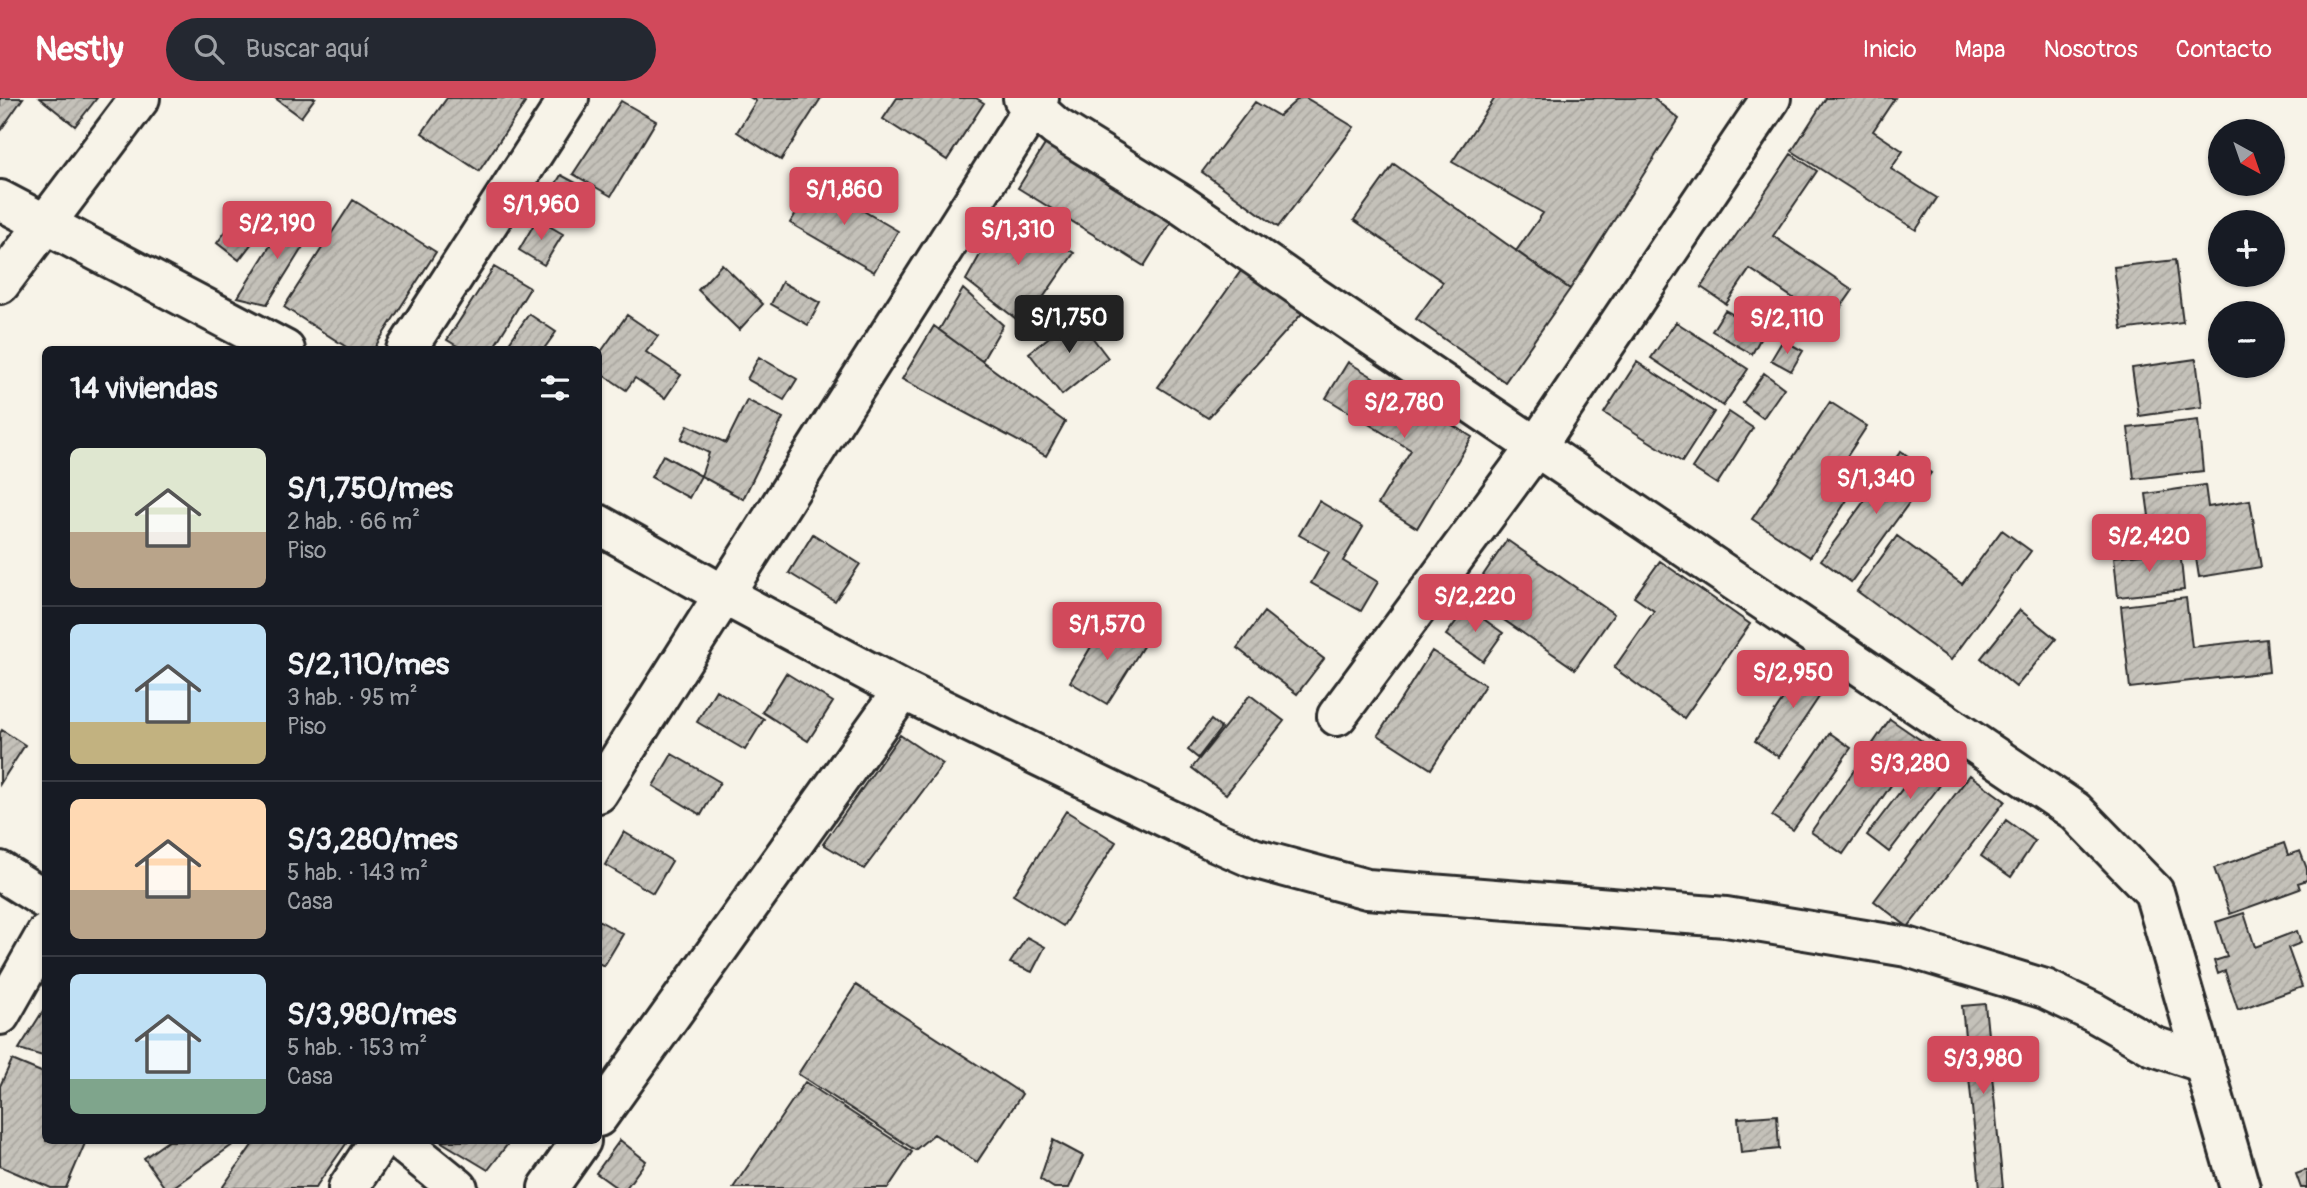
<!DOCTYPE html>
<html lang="es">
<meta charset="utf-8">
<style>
body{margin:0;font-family:Pangolin,sans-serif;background:#242831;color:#f1f3f6;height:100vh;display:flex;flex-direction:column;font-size:26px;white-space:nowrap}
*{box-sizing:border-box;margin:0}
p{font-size:23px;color:#9ea1a6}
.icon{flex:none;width:38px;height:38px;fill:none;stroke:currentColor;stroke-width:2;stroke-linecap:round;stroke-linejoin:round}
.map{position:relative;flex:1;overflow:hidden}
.side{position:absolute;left:42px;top:248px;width:560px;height:798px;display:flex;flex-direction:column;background:#171b24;border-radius:10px;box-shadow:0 2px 5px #0004}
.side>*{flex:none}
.needle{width:46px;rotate:140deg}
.buttons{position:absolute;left:2208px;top:21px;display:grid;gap:14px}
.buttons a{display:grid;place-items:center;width:77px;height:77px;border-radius:50%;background:#171b24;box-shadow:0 2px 5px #0004;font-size:35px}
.price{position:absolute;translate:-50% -60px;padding:0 16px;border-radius:7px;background:#d1495b;color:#fff;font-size:23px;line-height:46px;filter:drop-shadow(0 2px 4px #0008)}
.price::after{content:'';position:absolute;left:50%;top:42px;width:21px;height:16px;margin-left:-10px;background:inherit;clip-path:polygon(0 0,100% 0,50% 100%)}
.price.active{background:#222;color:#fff}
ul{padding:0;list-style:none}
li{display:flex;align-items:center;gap:21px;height:175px;padding:0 28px}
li+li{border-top:2px solid #363941}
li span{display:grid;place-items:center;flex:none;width:196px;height:140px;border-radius:10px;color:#555}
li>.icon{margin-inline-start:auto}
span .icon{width:84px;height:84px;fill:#fffc;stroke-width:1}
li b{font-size:30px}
h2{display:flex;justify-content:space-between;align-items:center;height:84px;padding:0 28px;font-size:30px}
header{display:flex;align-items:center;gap:42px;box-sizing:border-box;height:98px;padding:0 35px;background:#d1495b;color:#fff}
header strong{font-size:33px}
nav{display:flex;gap:38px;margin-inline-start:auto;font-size:24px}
.search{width:490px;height:63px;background:#242831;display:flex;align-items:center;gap:18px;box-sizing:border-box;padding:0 24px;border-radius:38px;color:#9ea1a6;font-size:26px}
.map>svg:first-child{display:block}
.building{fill:url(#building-hatch);stroke:#2b2b2b;stroke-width:2}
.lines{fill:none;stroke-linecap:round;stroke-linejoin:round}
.minor-casing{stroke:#2b2b2b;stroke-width:44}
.minor{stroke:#f7f3e8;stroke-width:38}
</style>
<header>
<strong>Nestly</strong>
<div class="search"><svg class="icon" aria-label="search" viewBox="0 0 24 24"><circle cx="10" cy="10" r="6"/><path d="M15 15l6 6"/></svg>Buscar aquí</div>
<nav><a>Inicio</a><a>Mapa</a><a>Nosotros</a><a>Contacto</a></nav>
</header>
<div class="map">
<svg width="2307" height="1090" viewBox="0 0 2307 1090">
<defs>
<pattern id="building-hatch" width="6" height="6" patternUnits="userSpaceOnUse" patternTransform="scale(1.75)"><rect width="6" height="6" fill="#c4c1b9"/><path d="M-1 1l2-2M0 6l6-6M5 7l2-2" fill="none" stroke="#a9a69f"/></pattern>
</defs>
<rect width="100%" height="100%" fill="#f7f3e8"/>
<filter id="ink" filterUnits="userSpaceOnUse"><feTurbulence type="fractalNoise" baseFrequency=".0143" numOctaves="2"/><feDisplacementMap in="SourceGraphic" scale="14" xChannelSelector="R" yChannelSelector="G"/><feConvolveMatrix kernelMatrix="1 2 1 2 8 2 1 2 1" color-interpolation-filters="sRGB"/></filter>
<g filter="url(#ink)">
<!-- building -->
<path class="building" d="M0,0H23L0,33Z
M40,0H97L75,28Z
M275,0H315L301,19Z
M447,0H517L525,5L479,73L422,35Z
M751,0H821L781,62L737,34L756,3Z
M897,0H976L984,5L947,62L883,21Z
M1299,0H1306L1354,29L1278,129L1202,74L1255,4L1279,18Z
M1495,0H1653L1679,21L1570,191L1516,153L1543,115L1452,64Z
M1826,0H1895L1873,33L1903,53L1891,71L1937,100L1916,132L1792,53Z
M621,3L656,23L611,98L573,76Z
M1056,29L1182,107L1144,168L1018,90Z
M1791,56L1817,73L1773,138L1853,192L1830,225L1750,171L1726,206L1701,189Z
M1394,66L1570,191L1505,284L1416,221L1443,184L1354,122Z
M561,77L587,91L568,123L543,107Z
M814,84L898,133L874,174L790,125Z
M353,102L436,154L373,252H351L284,209Z
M1005,112L1074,155L1024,227L966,182Z
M290,116L314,131L267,206L238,199Z
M235,121L265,128L239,162L217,145Z
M537,121L563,136L544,167L519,152Z
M2175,162L2183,224L2122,232L2114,169Z
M1248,163L1316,200L1208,320L1158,289Z
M722,166L763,206L739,232L698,192Z
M494,169L530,190L492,252H464L447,242Z
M782,184L820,205L808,227L771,206Z
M963,191L1003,227L982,263L939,232Z
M1725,212L1764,234L1752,256L1712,233Z
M529,216L556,234L543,252H504Z
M627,217L658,238L646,254L681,277L665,300L635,280L626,292L598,273V258Z
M1076,218L1108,260L1062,297L1029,255Z
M1676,224L1748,271L1723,308L1651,260Z
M934,228L1065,324L1046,358L902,281Z
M1783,242L1803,253L1791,273L1771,262Z
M759,259L797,281L784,302L747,281Z
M2196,261L2202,309L2139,318L2132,270Z
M1348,264L1472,339L1417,430L1378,406L1411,352L1326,300Z
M1637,264L1714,314L1682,364L1604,315Z
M1764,275L1784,290L1763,320L1743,305Z
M747,302L783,320L743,401L701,378L709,355L681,341L688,327L726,345Z
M1830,304L1867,328L1842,366L1862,379L1810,459L1752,421Z
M1729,314L1753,330L1717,386L1692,370Z
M2198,322L2203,373L2134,381L2128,330Z
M1901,353L1931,375L1851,484L1821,462Z
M663,357L701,378L689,400L651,379Z
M2205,387L2208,409L2250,402L2261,469L2199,479L2192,434L2119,446L2116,424L2149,418L2146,396Z
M1319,403L1363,429L1343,463L1378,484L1361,513L1311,485L1329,454L1299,437Z
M2002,432L2031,453L1951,562L1857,493L1897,438L1962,486Z
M813,436L860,466L835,503L789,475Z
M1507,442L1614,516L1575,571L1469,498Z
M2180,452L2184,492L2118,499L2114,459Z
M1660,463L1750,526L1684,620L1614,570L1654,513L1634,499Z
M2186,500L2192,549L2266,541L2269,574L2130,590L2121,508Z
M1467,509L1503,535L1483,563L1446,537Z
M2020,512L2056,541L2016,589L1981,560Z
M1264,514L1324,561L1297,596L1237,550Z
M1107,522L1145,545L1107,606L1070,584Z
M1432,553L1485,587L1431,671L1378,637Z
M1807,566L1831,581L1779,659L1755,643Z
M786,575L833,604L808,643L762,614Z
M716,592L764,621L745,652L697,624Z
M1250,597L1284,623L1226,696L1192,670Z
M1890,621L1922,643L1843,756L1811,734Z
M1211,622L1221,630L1198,660L1188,652Z
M2,632L25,647L0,686V635Z
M1830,635L1851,650L1793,732L1772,718Z
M900,637L943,666L864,771L823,746Z
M1932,652L1954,669L1889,754L1867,737Z
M672,656L720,684L701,717L653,688Z
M1970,677L2005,703L1908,829L1874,803Z
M1066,713L1116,744L1063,828L1013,797Z
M2006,722L2035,743L2011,779L1981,758Z
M624,734L672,763L653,795L605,767Z
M2284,745L2288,757L2300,753L2307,771V782L2298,785L2300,791L2230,816L2214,770Z
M2244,815L2255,849L2297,833L2301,845L2288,850L2302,889L2238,912L2225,873L2218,876L2214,863L2227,859L2216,824Z
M598,822L623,836L604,868L598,865Z
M1027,839L1045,849L1032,874L1010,865Z
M856,887L1022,996L977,1064L934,1036L915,1052L798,976Z
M1985,906L2003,1090H1980L1962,908Z
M46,908V959L19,951Z
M12,962L46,976V1043H86L66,1090H51L0,1068V988Z
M805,984L912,1054L888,1090H733Z
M1777,1017L1779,1051L1741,1055L1738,1020Z
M620,1042L646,1063L626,1090H617L596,1075Z
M1053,1042L1083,1058L1069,1090H1054L1040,1081Z
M168,1043H238L172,1090H165L144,1060Z
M255,1043H348L315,1090H222Z
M440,1043H510L488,1072Z
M2307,1072V1090H2301L2296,1076Z"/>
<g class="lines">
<!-- minor casing -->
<g class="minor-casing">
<path id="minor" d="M1023,0L1056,29L1182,107L1316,200L2075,713L2154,794L2240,1090
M0,102L285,252
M0,186L140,0
M406,252L569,0
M598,426L724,497L903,592L1210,741L1253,760L1367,791L1726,819L1907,849L2045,891L2095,915L2153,948L2204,965
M1337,618L1536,349L1771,0
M598,695L1039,0
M0,773L46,802
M0,917L46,836
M598,1019L903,592
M400,1043L458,1090
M348,1090L379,1043
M548,1090L581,1043"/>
</g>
<!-- minor -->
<use href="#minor" class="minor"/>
</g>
</g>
</svg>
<div class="buttons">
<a><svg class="needle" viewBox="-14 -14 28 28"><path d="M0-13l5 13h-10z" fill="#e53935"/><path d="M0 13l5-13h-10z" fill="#9ea1a6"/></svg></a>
<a>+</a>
<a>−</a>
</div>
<b class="price" style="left:844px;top:129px">S/1,860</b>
<b class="price" style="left:541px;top:144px">S/1,960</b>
<b class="price" style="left:277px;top:163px">S/2,190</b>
<b class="price" style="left:1018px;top:169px">S/1,310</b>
<b class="price active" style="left:1069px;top:257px">S/1,750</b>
<b class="price" style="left:1787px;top:258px">S/2,110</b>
<b class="price" style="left:1404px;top:342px">S/2,780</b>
<b class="price" style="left:1876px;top:418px">S/1,340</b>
<b class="price" style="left:2149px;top:476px">S/2,420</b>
<b class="price" style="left:1475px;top:536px">S/2,220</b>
<b class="price" style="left:1107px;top:564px">S/1,570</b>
<b class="price" style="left:1793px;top:612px">S/2,950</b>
<b class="price" style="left:1910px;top:703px">S/3,280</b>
<b class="price" style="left:1983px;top:998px">S/3,980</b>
<section class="side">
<h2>14 viviendas<svg class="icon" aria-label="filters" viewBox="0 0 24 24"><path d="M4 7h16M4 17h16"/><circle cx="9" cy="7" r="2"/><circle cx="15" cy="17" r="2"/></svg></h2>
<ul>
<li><span style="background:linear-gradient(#dfe7d0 60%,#b9a48a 0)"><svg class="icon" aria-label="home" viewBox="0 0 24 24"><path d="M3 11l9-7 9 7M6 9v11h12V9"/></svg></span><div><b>S/1,750/mes</b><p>2 hab. · 66 m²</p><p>Piso</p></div></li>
<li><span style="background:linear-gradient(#bfe0f5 70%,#c2b280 0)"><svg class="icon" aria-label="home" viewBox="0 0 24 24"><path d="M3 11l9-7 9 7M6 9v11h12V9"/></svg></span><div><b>S/2,110/mes</b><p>3 hab. · 95 m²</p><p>Piso</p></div></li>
<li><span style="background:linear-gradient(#ffd9b3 65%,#b9a48a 0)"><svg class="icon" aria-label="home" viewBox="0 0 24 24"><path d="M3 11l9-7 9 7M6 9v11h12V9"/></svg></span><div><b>S/3,280/mes</b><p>5 hab. · 143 m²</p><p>Casa</p></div></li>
<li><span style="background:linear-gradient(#bfe0f5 75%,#7fa58c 0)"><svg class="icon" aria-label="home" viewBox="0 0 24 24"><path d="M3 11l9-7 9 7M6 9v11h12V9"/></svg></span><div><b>S/3,980/mes</b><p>5 hab. · 153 m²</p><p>Casa</p></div></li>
</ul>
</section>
</div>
